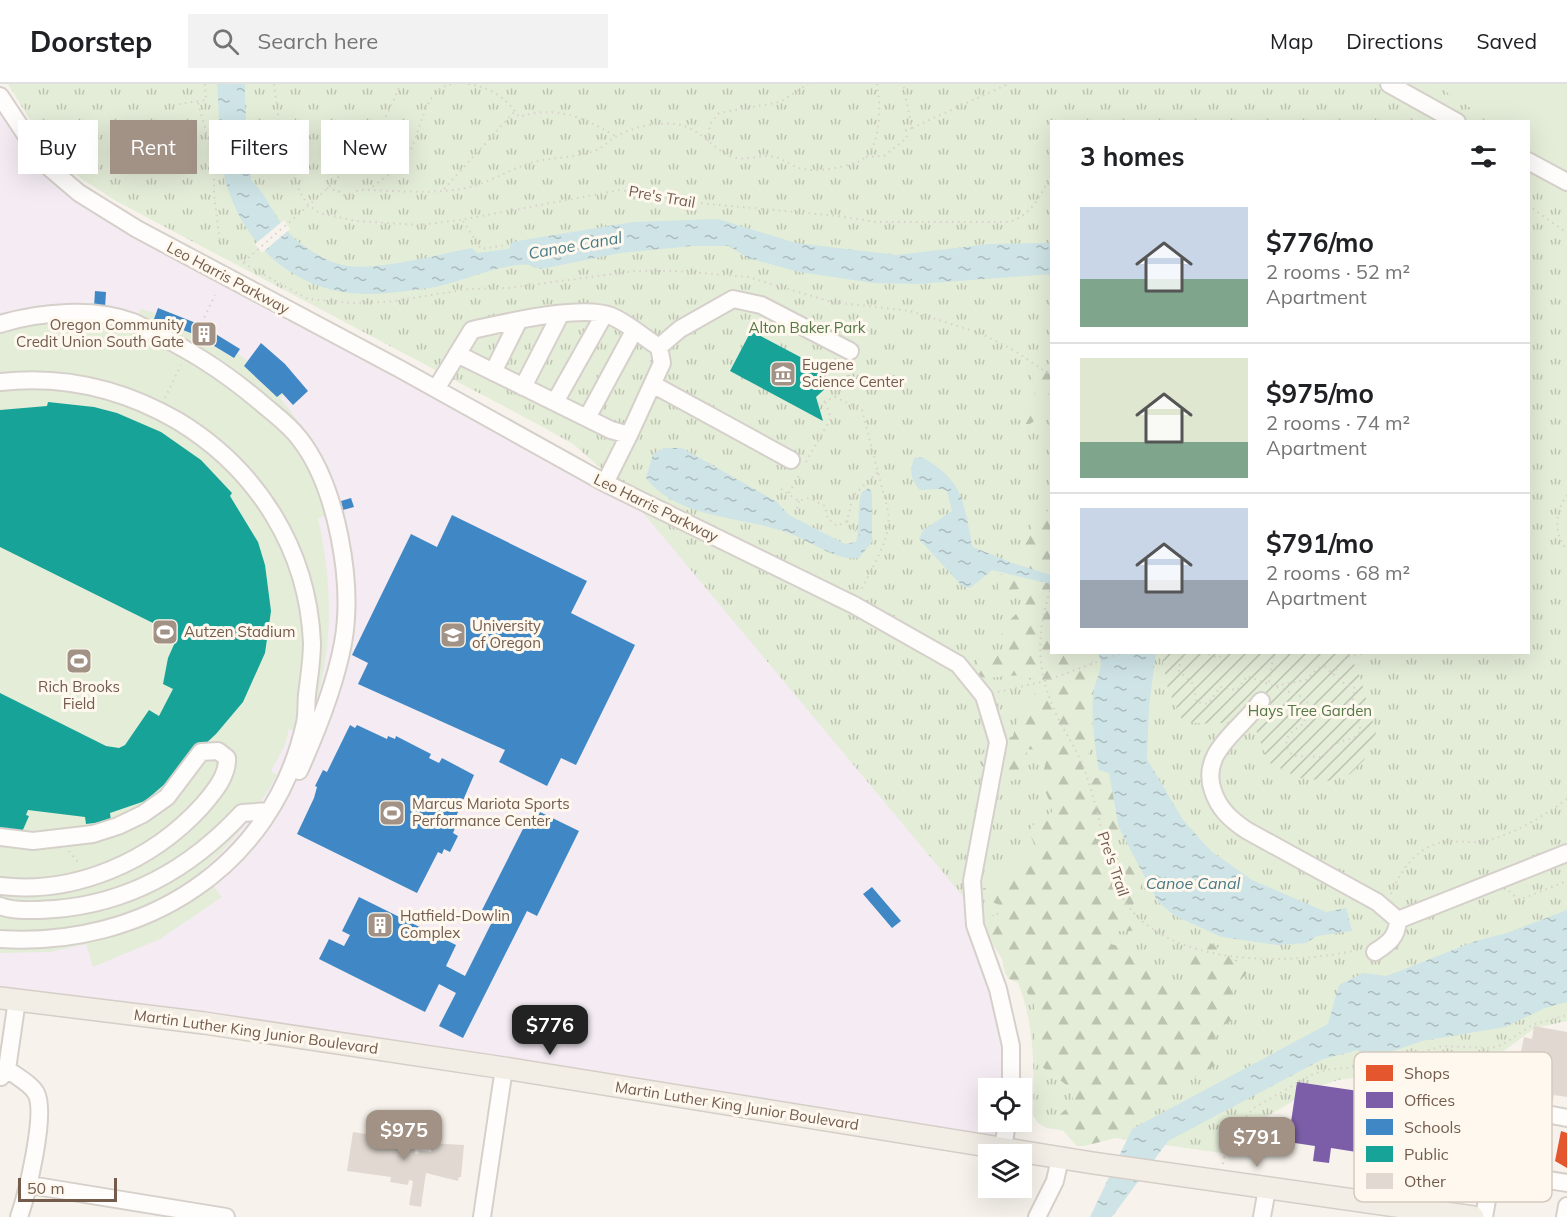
<!DOCTYPE html>
<meta charset="utf-8">
<style>
body{margin:0;font-family:Mulish,sans-serif;background:#f2f2f2;color:#202124;height:100vh;display:flex;flex-direction:column;font-size:22px;white-space:nowrap}
*{box-sizing:border-box;margin:0}
p{font-size:20px;color:#757577}
.icon{flex:none;width:33px;height:33px;fill:none;stroke:currentColor;stroke-width:2;stroke-linecap:round;stroke-linejoin:round}
.map{position:relative;flex:1;overflow:hidden}
.panel{position:absolute;left:1050px;top:36px;width:480px;height:534px;display:flex;flex-direction:column;background:#fff;border-radius:0px;box-shadow:0 6px 24px #0002}
.panel>*{flex:none}
.hud{position:absolute;left:18px;top:36px;width:570px;height:54px;display:flex;gap:12px}
.tools{position:absolute;left:978px;top:994px;display:grid;gap:12px}
.tools a{display:grid;place-items:center;width:54px;height:54px;border-radius:0px;background:#fff;box-shadow:0 6px 24px #0002;font-size:30px}
.scale{position:absolute;left:18px;bottom:15px;width:99px;box-sizing:border-box;padding-left:6px;border:3px solid #745c4d;border-top:0;font-size:16px;line-height:21px;white-space:nowrap;color:#745c4d;-webkit-text-stroke:4px #fef8ee;paint-order:stroke}
.price{position:absolute;translate:-50% -51px;padding:0 14px;border-radius:12px;background:#a29185;color:#fff;font-size:20px;line-height:39px;filter:drop-shadow(0 2px 3px #0008)}
.price::after{content:'';position:absolute;left:50%;top:36px;width:18px;height:14px;margin-left:-9px;background:inherit;clip-path:polygon(0 0,100% 0,50% 100%)}
.price.on{background:#222;color:#fff}
ul{padding:0;list-style:none}
li{display:flex;align-items:center;gap:18px;height:150px;padding:0 30px}
li+li{border-top:2px solid #e0e0e0}
li span{display:grid;place-items:center;flex:none;width:168px;height:120px;border-radius:0px;color:#555}
li>.icon{margin-inline-start:auto}
span .icon{width:72px;height:72px;fill:#fffc;stroke-width:1}
li b{font-size:26px}
h2{display:flex;justify-content:space-between;align-items:center;height:72px;padding:0 30px;font-size:26px}
.chip{padding:0 21px;border-radius:0px;background:#fff;box-shadow:0 6px 24px #0002;font-size:21px;line-height:54px}
.chip.on{background:#a29185;color:#fff}
header{display:flex;align-items:center;gap:36px;box-sizing:border-box;height:84px;padding:0 30px;background:#fff;border-bottom:2px solid #e0e0e0}
header strong{font-size:28px}
nav{display:flex;gap:33px;margin-inline-start:auto;font-size:21px}
.search{width:420px;height:54px;background:#f2f2f2;display:flex;align-items:center;gap:15px;box-sizing:border-box;padding:0 21px;border-radius:0px;color:#757577;font-size:22px}
.map>svg:first-child{display:block}
.education{fill:#f4ebf3}
.grass{fill:url(#grass-tufts);fill-rule:evenodd}
.forest{fill:url(#forest-firs)}
.garden{fill:url(#garden-furrows)}
.pitch{fill:#e4edd8}
.water{fill:url(#water-ripples)}
.pier{fill:#f7f3ec}
.shops{fill:#e4572e}
.offices{fill:#7b5ea7}
.schools{fill:#3f88c5}
.public{fill:#17a398}
.building{fill:#e1d9d1}
.lines{fill:none;stroke-linecap:round;stroke-linejoin:round}
.minor-casing{stroke:#d6d0ca;stroke-width:20}
.major-casing{stroke:#d5cec7;stroke-width:24}
.path{stroke:#d8d1cc;stroke-width:2;stroke-dasharray:1.5 4.5;stroke-linecap:butt}
.minor{stroke:#fefdfc;stroke-width:16}
.major{stroke:#f2eee6;stroke-width:21}
.labels{text-anchor:middle;stroke-width:6;stroke-linejoin:round;paint-order:stroke}
.street-label{font-size:15px;fill:#745c4d;stroke:#fef8ee}
.poi-label{font-size:15px;fill:#745c4d;stroke:#fef8ee;text-anchor:start}
.park-label{font-size:15px;fill:#547846;stroke:#fef8ee}
.water-label{font-size:16px;font-style:italic;fill:#487a85;stroke:#fef8ee}
.key{fill:#fef8ee;stroke:#d5c9be;stroke-width:1.5}
.key-label{font-size:16px;fill:#745c4d}
</style>
<header>
<strong>Doorstep</strong>
<div class="search"><svg class="icon" aria-label="search" viewBox="0 0 24 24"><circle cx="10" cy="10" r="6"/><path d="M15 15l6 6"/></svg>Search here</div>
<nav><a>Map</a><a>Directions</a><a>Saved</a></nav>
</header>
<div class="map">
<svg width="1567" height="1133" viewBox="0 0 1567 1133">
<defs>
<pattern id="grass-tufts" width="24" height="20" patternUnits="userSpaceOnUse" patternTransform="scale(1.5)"><rect width="24" height="20" fill="#e4edd8"/><path d="M3 7l-1-3M5 7V3M7 7l1-3M15 17l-1-3M17 17v-4M19 17l1-3" fill="none" stroke="#bdc3b1"/></pattern>
<pattern id="forest-firs" width="22" height="20" patternUnits="userSpaceOnUse" patternTransform="scale(1.5)"><rect width="22" height="20" fill="#e4edd8"/><path d="M5 1l3.5 6h-7zM16 11l3.5 6h-7z" fill="#bdc3b1"/></pattern>
<pattern id="garden-furrows" width="10" height="10" patternUnits="userSpaceOnUse" patternTransform="scale(1.5)"><rect width="10" height="10" fill="#e4edd8"/><path d="M-1 1l2-2M0 10L10 0M9 11l2-2" fill="none" stroke="#bdc3b1"/></pattern>
<pattern id="water-ripples" width="26" height="14" patternUnits="userSpaceOnUse" patternTransform="scale(1.5)"><rect width="26" height="14" fill="#cee4e6"/><path d="M2 4q2-2 4 0t4 0M15 11q2-2 4 0t4 0" fill="none" stroke="#acbcbd"/></pattern>
</defs>
<rect width="100%" height="100%" fill="#f7f3ec"/>
<!-- education -->
<path class="education" d="M0,12L45,80L88,115L779,483L972,797L998,905L1011,1005H988V1038H1007L1003,1065L0,914Z"/>
<!-- grass -->
<path class="grass" d="M8,0H1567V937L1535,944L1501,969L1441,970L1372,991L1338,996L1317,1003L1261,1036L1228,1070L1046,1044L1038,1039L1033,1031C1035,959 1033,918 997,853L620,401L573,360L541,342L116,117L82,95L46,62ZM1052,38H1528V568H1052Z"/>
<!-- forest -->
<path class="forest" d="M1051,279V309L1047,310C1040,321 1035,355 1017,333L1035,311L1032,291L1037,285Z
M1051,424L1052,568L1096,569L1088,587L1095,601V608L1091,659L1083,688L1087,694H1109C1117,703 1123,733 1119,746C1118,750 1113,754 1110,757L1115,773L1137,778L1145,790C1143,806 1123,824 1139,836L1138,844L1131,847H1117L1111,860L1141,869L1172,905L1179,908L1186,903L1187,880L1205,856L1231,872L1247,889L1232,905L1235,920L1233,935L1215,948L1218,980L1178,1002L1147,1036L1133,1040L1124,1052L1084,1062H1077L1057,1040V1033L1073,1019L1072,1005L1042,983L1034,956L1037,934L1034,921L1023,901L1009,895L1005,889L1002,875L983,845L992,832L999,830L1001,822L980,812L982,805L996,800L1004,788L1024,777L1027,770L1033,767L1034,760L1029,747L1033,741L1052,728C1052,718 1045,710 1043,700C1038,684 1061,667 1027,665L1026,688L1022,694L1007,698L982,682L979,676L991,657L1005,656L1013,652L1020,625C1033,617 1039,611 1033,595C1011,586 995,598 977,592V578L981,571H1004L1008,565L1001,551L1008,538L1023,523L1024,510L1019,505L1004,507L998,505V491L1019,487L1021,467L1029,454L1032,440Z"/>
<!-- garden -->
<path class="garden" d="M1161,569H1349L1360,593L1376,649L1364,676L1350,690L1328,697L1299,694L1268,678L1253,638C1225,636 1212,644 1182,636L1168,605Z"/>
<!-- pitch -->
<path class="pitch" d="M1434,0H1567V82L1529,62L1528,38L1491,37Z
M105,223L139,230L140,225L156,229L154,234L196,251L233,274L237,269L248,277L244,282L284,310L280,314C309,348 329,384 342,427L318,434C335,514 333,572 307,651L289,645L285,661L271,687L277,691C256,728 234,759 201,787L222,813L160,855L93,883L86,860L50,868L0,869V231L20,227Z"/>
<!-- water -->
<path class="water" d="M217,0H245C244,33 250,63 251,96C269,113 276,138 295,155C307,165 324,176 339,180C368,190 440,170 472,164L477,169L509,165L512,158L633,138L718,135L796,159L897,171L990,160L1051,159V190L918,200L873,199L799,188L748,174L729,162H692L620,169L541,185C536,184 532,182 529,181C510,177 457,199 435,203C413,206 390,210 367,210C301,210 248,167 228,105C218,73 220,33 217,0Z
M664,364H682L777,418L789,431L845,460L856,458C861,440 856,427 862,408L869,404L872,409V458L859,474C834,477 810,456 786,448C743,433 676,434 646,394L653,370Z
M922,373C966,399 962,417 973,463L1015,480L1051,491V500L992,486L970,504L962,502L919,455L923,446L952,427L947,407L942,405L920,406C910,396 910,387 914,374Z
M1098,569H1156L1149,622L1147,675L1183,736L1211,767L1252,796L1326,828L1346,824L1352,847L1317,852L1306,859L1278,861L1222,853L1175,832L1158,818L1119,744L1109,689L1099,686C1095,666 1090,624 1094,605C1097,591 1105,583 1098,569Z
M1567,826V918L1545,924L1505,943L1422,957L1370,975L1362,973L1358,966L1323,975L1168,1057L1112,1133H1090L1132,1045L1328,940L1339,901L1363,889L1387,892L1473,858L1510,848Z"/>
<!-- pier -->
<path class="pier" d="M284,136L290,145L262,169L255,160Z"/>
<!-- shops -->
<path class="shops" d="M1561,1047L1567,1049V1084L1555,1077Z"/>
<!-- offices -->
<path class="offices" d="M1297,998L1372,1009L1369,1030L1376,1031L1374,1045L1367,1044L1363,1069L1331,1064L1329,1079L1313,1077L1315,1062L1288,1058Z"/>
<!-- schools -->
<path class="schools" d="M95,207L106,208L105,224L94,223Z
M158,224L201,241L240,265L234,274L196,251L154,235Z
M261,259L285,280L308,307L293,321L282,309L277,313L244,282Z
M351,414L354,423L343,426L341,417Z
M452,431L587,497L571,529L635,561L576,681L561,674L547,702L499,678L505,666L358,600L368,579L352,571L411,450L437,463Z
M350,641L355,644L357,641L387,655L388,652L395,655L396,652L431,670L429,674L439,679L442,674L474,691L452,742L455,744L453,749L458,752L450,768L444,765L442,770L438,768L417,809L297,750L314,714L317,703L315,702L323,686L327,688Z
M540,728L579,747L537,832L527,827L463,954L439,942L456,909L439,900L425,928L319,875L329,855L344,862L350,851L342,847L359,813L456,861L446,882L465,892L494,834L481,828L527,737L534,741Z
M872,803L901,837L892,844L863,810Z"/>
<!-- public -->
<path class="public" d="M751,247L804,275L806,280H816L825,286L827,303L816,313L823,337L730,287Z
M48,318L94,323L117,329L161,348L201,376L232,409L230,412L258,458L265,481L271,527L265,569L243,618L216,650L189,675L183,676L166,699L145,717L110,729L111,737L86,740L85,733L28,726L26,731L29,732L22,748L18,746L15,752L0,744V609L106,662L119,664L125,661L149,626L159,632L173,605L163,600L168,574L176,556L169,547L0,463V326L47,322Z"/>
<!-- building -->
<path class="building" d="M1534,942L1567,948V1013L1554,1011L1552,1020L1512,1012L1524,953L1532,955Z
M367,1047L387,1050V1054L398,1055V1050L416,1053L415,1070H418L419,1066L431,1068L432,1059L464,1061L461,1093H459L458,1097L426,1089L421,1123L409,1121L413,1097L409,1096L408,1101L390,1098L391,1093L347,1087L353,1048L366,1050Z"/>
<g class="lines">
<!-- minor casing -->
<g class="minor-casing">
<path id="minor" d="M1389,0L1457,38
M0,12L45,80L79,109L137,145L400,285L605,399L854,521L958,580L984,612L998,658L972,797L975,841L998,905L1011,962V1005
M1528,77L1567,98
M0,240C39,228 94,223 133,238C186,264 221,284 266,323C278,333 290,342 299,354C337,402 354,499 343,559C335,602 317,647 299,687
M659,263L680,245L733,215L761,221L850,267
M493,288L519,236
M0,298C63,291 123,305 178,337C257,385 308,465 312,559C312,577 309,593 307,611C306,621 307,630 305,639C273,784 143,864 0,855
M654,301L791,376
M523,303L560,231
M436,305L472,246C504,239 582,220 611,232C628,239 644,254 659,263L662,279L629,351L611,346L457,270
M555,318L604,231
M587,334L634,247
M605,399L629,351
M1261,617C1241,646 1199,668 1213,707C1219,725 1230,735 1246,746L1377,818L1398,836
M0,753L33,757L93,750L118,742L143,730L167,713L201,668L218,667L227,674C228,692 213,709 202,722C152,777 75,811 0,802
M0,822C16,828 38,826 55,825C130,819 192,783 242,729L269,727
M1398,836L1567,769
M1375,868C1389,859 1397,853 1398,836
M7,985C16,992 31,1000 36,1009C47,1029 27,1110 19,1133
M1,993L7,985L17,916
M1003,1065L1007,1038
M1492,1087L1503,1022L1567,1034
M1527,1092L1539,1029
M30,1101L226,1133
M482,1133L504,984
M1037,1133L1055,1097L1060,1074
M1262,1133L1267,1105
M1484,1133L1492,1087L1567,1099
M1565,1133L1567,1122"/>
</g>
<!-- major casing -->
<g class="major-casing">
<path id="major" d="M0,914L204,939L504,984L1093,1079L1473,1133"/>
</g>
<!-- path -->
<path class="path" d="M274,0L282,61L299,106L307,120L319,129L356,137L420,141L460,136L620,106L689,118L838,132L876,138H1009C1032,131 1041,111 1052,89
M468,0C491,4 506,13 519,33C554,21 584,33 615,52
M198,19L214,76V111L220,158
M173,21L206,16L205,0
M912,44L1008,0
M708,57L710,40L719,29L780,18L808,0
M866,73L884,72L907,54L906,46L912,44L903,0
M327,104L341,108L348,115L358,106C393,106 431,111 466,104C490,99 511,84 534,78C553,73 574,74 592,68C602,65 607,58 615,53C632,43 656,38 676,40C698,43 711,63 730,72C743,78 757,71 770,72C782,73 789,81 799,84C814,89 842,84 857,78C882,70 881,21 877,0
M444,105L515,27
M368,106C381,96 397,86 407,72C422,50 422,4 453,0
M1528,121L1567,149
M463,137L481,165L507,161
M244,178C301,125 374,77 400,0
M243,179L308,215L351,219L387,218L469,205L508,204L635,187H678L748,193L832,218L910,227L980,249L1015,267L1052,292
M194,255L215,211
M835,313L853,282
M165,314L181,281
M818,320L835,313L862,326L888,427C893,453 871,485 860,508
M806,378L831,334L825,317
M781,405L799,417L809,414L825,422L828,435L837,442L847,437L853,412L878,388
M789,409L801,388
M1567,411C1555,428 1553,450 1567,466
M795,430L799,417
M847,437L862,454
M1052,501C1037,545 1035,582 1054,625C1062,645 1075,662 1083,682C1095,713 1101,747 1110,779C1113,788 1115,800 1120,809C1159,885 1292,882 1362,865
M1190,568L1181,572L1179,587L1194,601L1196,618L1208,620L1220,603L1237,606L1247,592L1308,615L1304,639C1292,648 1278,655 1293,672L1322,673L1334,660L1355,653L1361,647L1352,618L1355,604L1345,600L1325,583L1318,584L1306,596L1276,602
M1203,568L1218,574L1226,568
M1332,590L1347,573L1370,568
M1269,598L1274,568
M998,608L1045,597L1124,568
M69,767L80,781
M1509,807L1519,816L1567,797
M1391,810C1400,787 1417,762 1444,758C1458,756 1471,760 1485,757C1516,749 1541,734 1567,715
M1223,1080L1226,1064L1235,1044L1254,1024L1313,990L1331,985L1377,982L1442,962L1491,964L1502,961L1532,941L1567,931"/>
<!-- minor -->
<use href="#minor" class="minor"/>
<!-- major -->
<use href="#major" class="major"/>
</g>
<!-- icons -->
<defs>
<g id="building-square" transform="scale(1.35)"><rect x="-9" y="-9" width="18" height="18" rx="4" fill="#a29185" stroke="#fef8ee"/><path d="M-4-6H4V6H1V3H-1V6H-4ZM-2.5-4.3h1.7v1.8h-1.7ZM.8-4.3h1.7v1.8H.8ZM-2.5-1h1.7V.8h-1.7ZM.8-1h1.7V.8H.8Z" fill="#fff"/></g>
<g id="museum-square" transform="scale(1.35)"><rect x="-9" y="-9" width="18" height="18" rx="4" fill="#a29185" stroke="#fef8ee"/><path d="M0-6L6-3V-2H-6V-3ZM-5-1h2V3h-2ZM-1-1h2V3h-2ZM3-1h2V3H3ZM-6 4H6V6H-6Z" fill="#fff"/></g>
<g id="stadium-square" transform="scale(1.35)"><rect x="-9" y="-9" width="18" height="18" rx="4" fill="#a29185" stroke="#fef8ee"/><path d="M0-5a6.5 5 0 1 0 0 10a6.5 5 0 1 0 0-10ZM-3.5-1.8h7v3.6h-7Z" fill="#fff"/></g>
<g id="university-square" transform="scale(1.35)"><rect x="-9" y="-9" width="18" height="18" rx="4" fill="#a29185" stroke="#fef8ee"/><path d="M0-5L7-2L0 1L-7-2ZM-4 1L0 2.5L4 1V4Q0 6-4 4Z" fill="#fff"/></g>
</defs>
<g fill-rule="evenodd">
<use href="#building-square" x="204" y="250"/>
<use href="#museum-square" x="783" y="290"/>
<use href="#stadium-square" x="165" y="548"/>
<use href="#university-square" x="453" y="551"/>
<use href="#stadium-square" x="79" y="577"/>
<use href="#stadium-square" x="392" y="729"/>
<use href="#building-square" x="380" y="841"/>
</g>
<g class="labels">
<!-- street labels -->
<g class="street-label">
<text transform="translate(662 113) rotate(10)" y="5">Pre's Trail</text>
<text transform="translate(228 194) rotate(28)" y="5">Leo Harris Parkway</text>
<text transform="translate(656 424) rotate(26)" y="5">Leo Harris Parkway</text>
<text transform="translate(1113 780) rotate(71)" y="5">Pre's Trail</text>
<text transform="translate(256 948) rotate(8)" y="5">Martin Luther King Junior Boulevard</text>
<text transform="translate(737 1022) rotate(9)" y="5">Martin Luther King Junior Boulevard</text>
</g>
<!-- poi labels -->
<g class="poi-label">
<text x="184" y="246" text-anchor="end">Oregon Community<tspan x="184" dy="17">Credit Union South Gate</tspan></text>
<text x="802" y="286">Eugene<tspan x="802" dy="17">Science Center</tspan></text>
<text x="472" y="547">University<tspan x="472" dy="17">of Oregon</tspan></text>
<text x="184" y="553">Autzen Stadium</text>
<text x="79" y="608" text-anchor="middle">Rich Brooks<tspan x="79" dy="17">Field</tspan></text>
<text x="412" y="725">Marcus Mariota Sports<tspan x="412" dy="17">Performance Center</tspan></text>
<text x="400" y="837">Hatfield-Dowlin<tspan x="400" dy="17">Complex</tspan></text>
</g>
<!-- park labels -->
<g class="park-label">
<text x="807" y="249">Alton Baker Park</text>
<text x="1310" y="632">Hays Tree Garden</text>
</g>
<!-- water labels -->
<g class="water-label">
<text transform="translate(575 161) rotate(-10)" y="6">Canoe Canal</text>
<text x="1193" y="805">Canoe Canal</text>
</g>
</g>
<!-- legend -->
<rect x="1354" y="968" width="198" height="150" rx="9" class="key"/>
<rect x="1366" y="981" width="27" height="16" fill="#e4572e"/>
<rect x="1366" y="1008" width="27" height="16" fill="#7b5ea7"/>
<rect x="1366" y="1035" width="27" height="16" fill="#3f88c5"/>
<rect x="1366" y="1062" width="27" height="16" fill="#17a398"/>
<rect x="1366" y="1089" width="27" height="16" fill="#e1d9d1"/>
<g class="key-label">
<text x="1404" y="995">Shops</text>
<text x="1404" y="1022">Offices</text>
<text x="1404" y="1049">Schools</text>
<text x="1404" y="1076">Public</text>
<text x="1404" y="1103">Other</text>
</g>
</svg>
<div class="tools">
<a><svg class="icon" aria-label="locate" viewBox="0 0 24 24"><circle cx="12" cy="12" r="6"/><path d="M12 2v4M12 18v4M2 12h4M18 12h4"/></svg></a>
<a><svg class="icon" aria-label="layers" viewBox="0 0 24 24"><path d="M12 4l9 5-9 5-9-5zM3 14l9 5 9-5"/></svg></a>
</div>
<div class="scale">50 m</div>
<b class="price on" style="left:550px;top:972px">$776</b>
<b class="price" style="left:404px;top:1077px">$975</b>
<b class="price" style="left:1257px;top:1084px">$791</b>
<div class="hud">
<a class="chip">Buy</a>
<a class="chip on">Rent</a>
<a class="chip">Filters</a>
<a class="chip">New</a>
</div>
<section class="panel">
<h2>3 homes<svg class="icon" aria-label="filters" viewBox="0 0 24 24"><path d="M4 7h16M4 17h16"/><circle cx="9" cy="7" r="2"/><circle cx="15" cy="17" r="2"/></svg></h2>
<ul>
<li><span style="background:linear-gradient(#c9d6e8 60%,#7fa58c 0)"><svg class="icon" aria-label="home" viewBox="0 0 24 24"><path d="M3 11l9-7 9 7M6 9v11h12V9"/></svg></span><div><b>$776/mo</b><p>2 rooms · 52 m²</p><p>Apartment</p></div></li>
<li><span style="background:linear-gradient(#dfe7d0 70%,#7fa58c 0)"><svg class="icon" aria-label="home" viewBox="0 0 24 24"><path d="M3 11l9-7 9 7M6 9v11h12V9"/></svg></span><div><b>$975/mo</b><p>2 rooms · 74 m²</p><p>Apartment</p></div></li>
<li><span style="background:linear-gradient(#c9d6e8 60%,#9aa5b1 0)"><svg class="icon" aria-label="home" viewBox="0 0 24 24"><path d="M3 11l9-7 9 7M6 9v11h12V9"/></svg></span><div><b>$791/mo</b><p>2 rooms · 68 m²</p><p>Apartment</p></div></li>
</ul>
</section>
</div>
